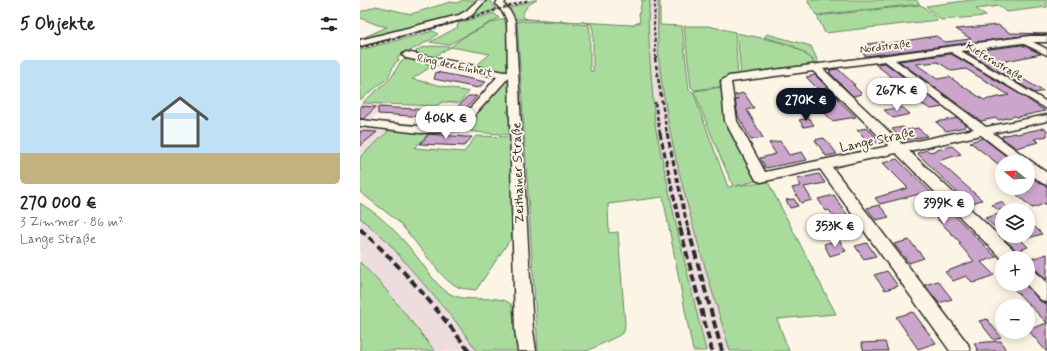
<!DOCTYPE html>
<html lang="de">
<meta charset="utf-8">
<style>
body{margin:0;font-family:Mynerve,sans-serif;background:#f6f6f6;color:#222;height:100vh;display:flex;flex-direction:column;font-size:15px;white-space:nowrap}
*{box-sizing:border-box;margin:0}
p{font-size:13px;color:#767676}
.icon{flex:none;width:22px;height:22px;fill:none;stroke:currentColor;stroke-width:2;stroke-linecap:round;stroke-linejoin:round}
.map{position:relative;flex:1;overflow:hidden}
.side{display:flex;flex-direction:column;background:#fff;width:360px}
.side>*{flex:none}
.needle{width:26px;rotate:288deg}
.tools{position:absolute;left:635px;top:155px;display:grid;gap:8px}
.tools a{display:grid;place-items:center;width:40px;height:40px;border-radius:50%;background:#fff;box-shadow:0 2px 10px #0003;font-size:20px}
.price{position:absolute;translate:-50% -34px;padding:0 9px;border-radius:14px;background:#fff;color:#222;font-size:13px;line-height:26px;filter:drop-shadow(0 1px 2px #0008)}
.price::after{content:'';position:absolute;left:50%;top:24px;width:12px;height:9px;margin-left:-6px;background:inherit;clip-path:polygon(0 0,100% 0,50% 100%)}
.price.active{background:#111827;color:#fff}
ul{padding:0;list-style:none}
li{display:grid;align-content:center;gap:8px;height:212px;padding:0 20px}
li span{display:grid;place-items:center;height:124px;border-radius:6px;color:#555}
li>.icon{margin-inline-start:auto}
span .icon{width:72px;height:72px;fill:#fffc;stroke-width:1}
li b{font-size:17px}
h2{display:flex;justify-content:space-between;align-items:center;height:48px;padding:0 20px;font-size:17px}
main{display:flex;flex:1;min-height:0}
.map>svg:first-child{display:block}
.built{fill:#eeddde}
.green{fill:#a9db9d;stroke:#6a8364}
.building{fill:#cca5cd;stroke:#2b2b2b;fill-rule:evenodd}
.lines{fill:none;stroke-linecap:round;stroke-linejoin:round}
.minor-casing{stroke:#2b2b2b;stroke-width:3}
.minor{fill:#fcf5e5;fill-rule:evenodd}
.rail-far3{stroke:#2b2b2b;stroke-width:2;stroke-dasharray:3.5 2;stroke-linecap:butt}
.rail-far2{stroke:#2b2b2b;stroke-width:2.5;stroke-dasharray:4.5 2.5;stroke-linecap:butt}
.rail-far1{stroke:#2b2b2b;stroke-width:3;stroke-dasharray:6 3;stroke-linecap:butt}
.rail{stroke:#2b2b2b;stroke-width:4;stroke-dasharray:8 4;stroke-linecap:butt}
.labels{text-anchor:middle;stroke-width:4;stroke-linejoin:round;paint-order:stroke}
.far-street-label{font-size:11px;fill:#2b2b2b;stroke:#fcf5e5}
.street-label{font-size:13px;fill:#2b2b2b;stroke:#fcf5e5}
</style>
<main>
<section class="side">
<h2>5 Objekte<svg class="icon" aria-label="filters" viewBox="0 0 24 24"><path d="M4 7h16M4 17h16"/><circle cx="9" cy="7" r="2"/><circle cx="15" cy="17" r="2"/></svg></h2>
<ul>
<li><span style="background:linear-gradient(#bfe0f5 75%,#c2b280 0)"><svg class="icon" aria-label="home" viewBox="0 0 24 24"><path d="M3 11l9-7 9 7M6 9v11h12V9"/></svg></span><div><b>270 000 €</b><p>3 Zimmer · 86 m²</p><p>Lange Straße</p></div></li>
</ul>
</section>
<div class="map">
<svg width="687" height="351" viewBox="0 0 687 351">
<rect width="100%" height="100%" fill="#fcf5e5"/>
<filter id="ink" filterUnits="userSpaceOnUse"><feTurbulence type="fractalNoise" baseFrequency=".025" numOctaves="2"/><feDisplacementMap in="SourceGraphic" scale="8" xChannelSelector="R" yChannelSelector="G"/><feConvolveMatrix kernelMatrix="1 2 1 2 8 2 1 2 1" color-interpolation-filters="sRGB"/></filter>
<g filter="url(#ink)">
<!-- built -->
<path class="built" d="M166,0H173L99,23L0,50V47L103,20Z
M290,0H298L299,60L306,108L313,144L331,217L370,351H346L318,234L295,125L290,61L288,20Z
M0,103L29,104L4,125L33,127L0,157Z
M0,218L25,239L96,322L117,351H75L22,285L0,262Z"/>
<!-- green -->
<path class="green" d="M104,0H119L106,14L0,42V39L27,27L18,25L0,18V12L16,6L51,14L90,2L96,3Z
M124,0H129L136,8L134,9H138L0,47V44L105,18Z
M173,0H177L168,5L163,13V17L167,19L272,25L280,22L279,14L282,0H290L288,20L290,61L295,125L318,234L346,351H333L303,197L248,204L249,233L258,232L265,324L264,332L258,336L227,351H178L157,21L200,22L229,25L230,31V71H233V30L231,24L222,22L156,19L147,9Z
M298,0H300V25L322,26L329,90L333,92L368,187L373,186L357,149L334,91L363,87L399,180L376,186L408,182L476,314L417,319L429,351H370C342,256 310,160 299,61C297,41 298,20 298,0Z
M447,0H556L560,4L456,15Z
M612,0H685L687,1V7L646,12L639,6L616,9L626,16L581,20L566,6Z
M559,5L563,6L578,20L465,33L457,16Z
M134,13L139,18L88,45L70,42L98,27L97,26L99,23Z
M145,18V23H148L150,70L146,73L114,67L130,54L91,47L72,58L57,54L56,51L61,48L71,46L91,47L102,38L131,23Z
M324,26H348L375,32L378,76L363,79L364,86L334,90L331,87Z
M73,31L78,34L70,40L37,58L39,60L35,63L28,78L0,100V50Z
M377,33C398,38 446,43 455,65L381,76Z
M407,34L451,46L459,64L434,46L404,37Z
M48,58L77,63L52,79L109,92L99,103L82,102L78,105L74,106L2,103L31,78L41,61Z
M146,79L150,80V109L146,112H150L151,135L114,132L107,130L117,118L114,113Z
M76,109L81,113C77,122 70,124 60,124Z
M33,127L70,132L55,148L104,152L116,136L151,137L152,237L116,290L100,288L88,281L80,273L40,223L0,192V157Z
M0,203C23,217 41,236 57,257C67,269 74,283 87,292C108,306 136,292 151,304L155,322L158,351H117L96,322L25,239L0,218Z
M0,262L22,285L75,351H0Z"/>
<!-- building -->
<path class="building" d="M638,25L650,33L687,34L670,35L506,56L500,52L513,50L507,44L524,42L525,44L576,36L585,42L611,39L596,29Z
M662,45L681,54L636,63L683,91L675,93L606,52Z
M591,54L663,96L685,111L657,117L655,116L639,120L636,118L621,121L539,61ZM578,62L592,71L606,69L649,95L624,100L589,77L577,79L556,64Z
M525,63L583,107L571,109L558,102L547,104L531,90V86L539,84L538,82L515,64Z
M478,69L495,85H493L502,94L493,96L469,72H471L469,70Z
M76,72L97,76L126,82L118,88L74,79Z
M455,75L479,99H477L496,117L472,121L455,102L468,99L446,77Z
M384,93L394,108L387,110L403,138L391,140L378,116L375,100L378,99L375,95Z
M108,96H117L99,116L91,121L85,120Z
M0,106L16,107L3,119L0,118Z
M18,107L36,108L74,110L67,117L18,114Z
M542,107L550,114L533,118L524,110Z
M449,118L454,125L444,127L439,120Z
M598,118L606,125H604L606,127L586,131L576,122Z
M543,127L547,130L558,128L567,136L545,140V142L532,129Z
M507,128L521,142L511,144L497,130Z
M684,128L687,130V136L674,139L679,142L656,148L642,138V136L654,133L657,134Z
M0,131L17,132L0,146Z
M69,134L105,137H112L104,146L60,144Z
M464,138L471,146L477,154L466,156L455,140Z
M623,138L654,162H642V167L610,142Z
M420,141L429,155L442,152L447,160L406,168L400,158L416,154L409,143Z
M592,146L601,154L578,161L622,200L609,204L557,153L567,150L570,152Z
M537,159L590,211L636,257L621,262L634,275L613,283L606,276L593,281L585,272L614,261L599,244L601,243L576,218L578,217L576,215L578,214L559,194L520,204L515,198L548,188L523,163Z
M459,174L465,183L444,187L452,200L441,203L432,188L441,186L437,179Z
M672,177L681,184L687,186V203L672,208L657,195L668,191V179Z
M474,195L479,203L493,223L481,226L469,210L466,211L458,199Z
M434,199L438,206L430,208L426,200Z
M641,202L650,210H638L632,205Z
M519,205L529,217L516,220L507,208Z
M642,213V234L625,218Z
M675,227L682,234L668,238V229Z
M645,236H657L668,247L657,251L645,240L647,239Z
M479,240L486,251L470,256L464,244Z
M549,240L564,258L549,263L534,244Z
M507,243L516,256L504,259L495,246Z
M687,254V280L668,262V260Z
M527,271L538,286L525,290L514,275Z
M578,281L592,299L579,303L565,285Z
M649,284H665L680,301L687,304V323Z
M553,312L564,327L576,343L558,349L536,317Z
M627,319L641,337L634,340L619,321Z
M687,323V351H686L668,330Z
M641,341L646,351H618L614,343Z
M525,342L528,351H504L501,343Z"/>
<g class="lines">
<!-- minor casing -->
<g class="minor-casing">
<path id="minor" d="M118,0H126L112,15L105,19L0,46V40L99,15L106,11Z
M138,0H146L144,4L152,14L155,21L173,330L176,351H158L155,330L149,77L111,119L95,130L83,132L60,133L0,126V120H2C24,122 76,132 94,121C111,111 124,91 137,77L46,58L42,55L46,52L144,72H148L147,21L144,14L136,4Z
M670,36H687V42H673L687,49V55L662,43L601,51L687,102V109L591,52L535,60L626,127L687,115V121L633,133L687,173V185L682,183L668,172V162H656L621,135L549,151L657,253L659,258H642V259L536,153L472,167L608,344L610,351H590L460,169L401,182L396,180L365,121L361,81L369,76ZM525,61L614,129L542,144L463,69ZM453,71L529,146L405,172L377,121L371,82Z
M668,268L674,270L687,283V302L681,300L666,284H668Z"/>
</g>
<!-- minor -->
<use href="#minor" class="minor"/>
<!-- rail-far3 -->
<path class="rail-far3" d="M295,0L294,28L296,59
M0,48L104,20L169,0"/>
<!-- rail-far2 -->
<path class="rail-far2" d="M295,58L307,134
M295,102L300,134"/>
<!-- rail-far1 -->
<path class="rail-far1" d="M300,133L321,229
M307,133L328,229"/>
<!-- rail -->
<path class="rail" d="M320,228L352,351
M328,228L362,351
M0,229C41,266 76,307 109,351"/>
</g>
</g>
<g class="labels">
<!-- far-street labels -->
<g class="far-street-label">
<text transform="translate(525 46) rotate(-7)" y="4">Nordstraße</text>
<text transform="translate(635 61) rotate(31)" y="4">Kiefernstraße</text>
<text transform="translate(95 65) rotate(12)" y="4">Ring der Einheit</text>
</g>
<!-- street labels -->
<g class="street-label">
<text transform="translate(517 139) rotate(-12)" y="5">Lange Straße</text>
<text transform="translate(157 173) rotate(-92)" y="5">Zeithainer Straße</text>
</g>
</g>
</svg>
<div class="tools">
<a><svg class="needle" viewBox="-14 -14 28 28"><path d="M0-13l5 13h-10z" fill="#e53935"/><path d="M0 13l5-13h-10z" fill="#767676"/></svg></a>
<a><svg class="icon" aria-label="layers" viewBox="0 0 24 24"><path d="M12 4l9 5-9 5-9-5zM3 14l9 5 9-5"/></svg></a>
<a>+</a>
<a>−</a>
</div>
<b class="price" style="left:537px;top:112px">267K €</b>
<b class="price active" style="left:446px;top:122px">270K €</b>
<b class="price" style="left:86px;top:140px">406K €</b>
<b class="price" style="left:584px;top:225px">399K €</b>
<b class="price" style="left:475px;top:248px">353K €</b>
</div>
</main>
